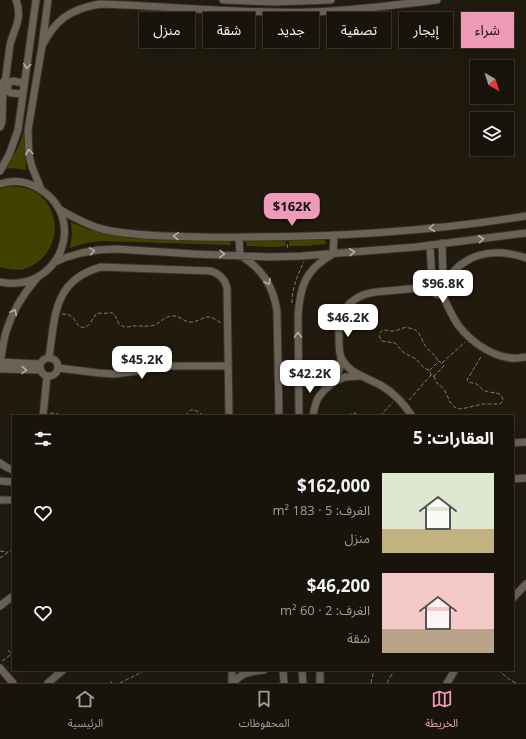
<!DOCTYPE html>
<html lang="ar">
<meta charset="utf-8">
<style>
body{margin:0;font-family:"Open Sans","Noto Sans Arabic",sans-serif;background:#252119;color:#f1f3f6;direction:rtl;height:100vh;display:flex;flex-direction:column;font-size:15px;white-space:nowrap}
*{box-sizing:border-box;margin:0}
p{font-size:13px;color:#9f9e9d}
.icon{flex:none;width:22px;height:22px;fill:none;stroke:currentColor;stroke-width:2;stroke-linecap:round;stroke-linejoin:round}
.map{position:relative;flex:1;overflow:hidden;direction:ltr}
.side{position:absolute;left:12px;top:415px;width:502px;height:256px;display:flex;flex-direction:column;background:#18140b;border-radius:0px;box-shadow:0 4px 16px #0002,0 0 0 1px #36332c;direction:rtl}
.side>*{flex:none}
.guide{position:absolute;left:12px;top:12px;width:502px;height:36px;direction:rtl;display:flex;gap:8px}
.needle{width:26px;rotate:141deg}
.controls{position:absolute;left:470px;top:60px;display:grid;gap:8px}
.controls a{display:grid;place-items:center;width:44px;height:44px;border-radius:0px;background:#18140b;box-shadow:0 4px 16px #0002,0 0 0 1px #36332c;font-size:20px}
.price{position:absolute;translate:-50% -34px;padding:0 9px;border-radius:8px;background:#fff;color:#222;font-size:13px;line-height:26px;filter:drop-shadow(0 1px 2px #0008)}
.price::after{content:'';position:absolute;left:50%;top:24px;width:12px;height:9px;margin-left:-6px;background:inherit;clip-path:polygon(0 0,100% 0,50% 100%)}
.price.on{background:#ef9ab9;color:#111}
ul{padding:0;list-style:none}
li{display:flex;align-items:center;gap:12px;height:100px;padding:0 20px}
li span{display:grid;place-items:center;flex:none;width:112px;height:80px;border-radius:0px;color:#555}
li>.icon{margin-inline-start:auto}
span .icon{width:48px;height:48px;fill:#fffc;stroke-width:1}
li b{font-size:17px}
h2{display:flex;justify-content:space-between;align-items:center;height:48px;padding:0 20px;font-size:17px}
.chip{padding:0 14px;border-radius:0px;background:#18140b;box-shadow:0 4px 16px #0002,0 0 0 1px #36332c;font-size:14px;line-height:36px}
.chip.on{background:#ef9ab9;color:#111}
.tabs{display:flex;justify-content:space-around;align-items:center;height:56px;border-top:1px solid #36332c;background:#18140b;font-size:11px;color:#9f9e9d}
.tabs a{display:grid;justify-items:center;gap:2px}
.tabs .on{color:#ef9ab9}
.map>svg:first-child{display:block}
.green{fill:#414200}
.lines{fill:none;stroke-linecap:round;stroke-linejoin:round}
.minor-casing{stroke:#38332e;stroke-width:9}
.path{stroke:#807b72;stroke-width:1;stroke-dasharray:4 2;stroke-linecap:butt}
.minor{stroke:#6a6255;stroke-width:7}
.oneway{stroke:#b5afa6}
</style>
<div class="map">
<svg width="526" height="683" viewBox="0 0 526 683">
<rect width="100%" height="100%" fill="#201a0f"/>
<!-- green -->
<path class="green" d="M23,133L25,134L26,170L11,168L5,169C13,158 19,147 23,133Z
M11,186C20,187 29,188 37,193C66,214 58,259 24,269C16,271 8,269 0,267V189Z
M71,222L87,229L116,235L230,240L231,245L100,241L87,243L70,248L72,235Z
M325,239L326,244L305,246H289V240Z
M285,240L286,246L274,247L247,246L246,241Z"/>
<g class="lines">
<!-- minor casing -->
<g class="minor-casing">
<path id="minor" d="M223,0L274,2L331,0
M42,46C55,20 70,9 100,4C170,6 239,14 309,12C352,11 394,5 437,0
M0 86a4 4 0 1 1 8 0a4 4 0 1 1-8 0Z
M5,82C7,70 8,58 10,45C14,28 23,19 16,0
M7,83L13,81L24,83
M5,90L11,93L23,94
M0,127L2,122L3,90
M0,171L9,155L18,130L36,0
M0,184C12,180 25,181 36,187C90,215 61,294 0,282
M41,189L32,167L29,155L28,130L42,46L48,0
M59,209C74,218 89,226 106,230C125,234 144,235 163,236C191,237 218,238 245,237C339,237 433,231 526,216
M239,238L240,255C262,269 273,285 277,311L279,416
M442,243L443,277
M430,245L432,280
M55,262L64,258L81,253L98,250L116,249L194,254L270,257L302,256L416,247L526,233
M431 286a9 9 0 1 1 18 0a9 9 0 1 1-18 0Z
M447,280C452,273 457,266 465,262C482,250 507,251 526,258
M442,294C447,305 452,316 458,325C473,345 501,363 526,357
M49,358C55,317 53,280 101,267L211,271C220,274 225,279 227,288L229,416
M40 367a9 9 0 1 1 18 0a9 9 0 1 1-18 0Z
M0,362L40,364
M0,363C2,353 3,342 6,332C12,312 23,294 37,278
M58,368L99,373L114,374L130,372L163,366H228
M0,369L41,370
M333,382L345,377L360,376
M43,416L47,376
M299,416L298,316C300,285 306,269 333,254L334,235
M313,416C314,410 315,404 318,398C322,392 326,388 331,384C338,376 341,368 341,358
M412,416C404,404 394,393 382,386C367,377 345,373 340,354C339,349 339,343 339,338C339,331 338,324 341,317C347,302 360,294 376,292L430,287
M513,443L526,442
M0,463L8,468L13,470
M513,479L526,478
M0,481L13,482
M0,500H13
M513,598L526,584
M0,606L13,596
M0,668L13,683
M283,670L284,683
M302,670L303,683
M320,670V683
M48,683L63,670
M232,683V670
M233,683C242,672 250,672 264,670
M447,683L455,670"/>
</g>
<!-- path -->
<path class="path" d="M287,244L288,250
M292,303C292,288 297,276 304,262
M62,314C66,314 69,314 72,317C77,321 78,331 87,326C91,324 93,317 97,313C113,315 112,307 119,324C127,330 129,325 136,326C143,326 149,327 155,325C161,322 164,317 171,316C179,315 183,321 189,322C198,323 203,316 210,317C214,318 218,321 221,323
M439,361L444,366L434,376H432L429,371Z
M285,362H292
M442,363L465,342
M429,370L424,368L416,359L404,353L395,343L382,341L379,336C381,328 385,330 391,331C398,332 402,326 409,328C422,330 420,340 427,348C431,353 436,355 438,362
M434,376L436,382L444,389L450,402L452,405L456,408L461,409L483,404H500L503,401C502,390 492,394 485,391C482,390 480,387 478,385C474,382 470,384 467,380L482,355
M409,400L431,375
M50,413L58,414L64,416
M154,416L156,415L159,416
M186,416C190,405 197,411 204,416
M349,416L351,414L355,413L359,416
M380,416L393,402
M0,551L7,552
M0,558L13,549
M8,650L13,655
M2,661L13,653
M498,670L510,680L516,683
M110,681L112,683
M120,683L146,670
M371,683L374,670
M387,683L394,670"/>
<!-- minor -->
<use href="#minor" class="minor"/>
</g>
<!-- one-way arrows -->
<defs><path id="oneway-chevron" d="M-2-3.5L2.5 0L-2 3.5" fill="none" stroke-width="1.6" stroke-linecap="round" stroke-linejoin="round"/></defs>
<g class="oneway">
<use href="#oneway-chevron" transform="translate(27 66) rotate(98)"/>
<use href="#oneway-chevron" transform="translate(29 152) rotate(-97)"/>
<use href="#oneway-chevron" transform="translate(432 228) rotate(173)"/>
<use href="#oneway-chevron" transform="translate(176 236) rotate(-177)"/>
<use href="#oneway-chevron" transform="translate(481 239) rotate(-7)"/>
<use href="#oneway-chevron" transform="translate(92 251) rotate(-9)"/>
<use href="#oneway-chevron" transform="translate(352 252) rotate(-5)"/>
<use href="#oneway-chevron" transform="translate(222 254) rotate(2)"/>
<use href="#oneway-chevron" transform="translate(268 282) rotate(59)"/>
<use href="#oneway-chevron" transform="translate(14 312) rotate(-64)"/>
<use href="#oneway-chevron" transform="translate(298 335) rotate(-91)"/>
<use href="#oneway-chevron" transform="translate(24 370) rotate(1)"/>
</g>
</svg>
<div class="controls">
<a><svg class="needle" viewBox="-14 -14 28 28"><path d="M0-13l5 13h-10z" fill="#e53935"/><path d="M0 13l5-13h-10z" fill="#9f9e9d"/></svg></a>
<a><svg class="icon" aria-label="layers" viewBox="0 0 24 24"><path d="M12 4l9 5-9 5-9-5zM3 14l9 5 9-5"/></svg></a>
</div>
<b class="price on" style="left:292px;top:227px">$162K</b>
<b class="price" style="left:443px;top:304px">$96.8K</b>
<b class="price" style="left:348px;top:338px">$46.2K</b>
<b class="price" style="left:142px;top:380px">$45.2K</b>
<b class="price" style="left:310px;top:394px">$42.2K</b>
<div class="guide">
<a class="chip on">شراء</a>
<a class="chip">إيجار</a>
<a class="chip">تصفية</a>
<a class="chip">جديد</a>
<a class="chip">شقة</a>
<a class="chip">منزل</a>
</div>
<section class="side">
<h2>العقارات: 5<svg class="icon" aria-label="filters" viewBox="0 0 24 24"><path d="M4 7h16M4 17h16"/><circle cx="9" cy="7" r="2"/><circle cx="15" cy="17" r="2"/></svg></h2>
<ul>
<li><span style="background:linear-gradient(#dfe7d0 70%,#c2b280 0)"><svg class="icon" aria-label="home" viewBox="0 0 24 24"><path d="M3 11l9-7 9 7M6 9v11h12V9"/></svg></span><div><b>$162,000</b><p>الغرف: 5 · 183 m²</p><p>منزل</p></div><svg class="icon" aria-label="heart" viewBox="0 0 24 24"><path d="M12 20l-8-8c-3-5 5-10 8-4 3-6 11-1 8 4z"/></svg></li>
<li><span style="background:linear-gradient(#f6c9c9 70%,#b9a48a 0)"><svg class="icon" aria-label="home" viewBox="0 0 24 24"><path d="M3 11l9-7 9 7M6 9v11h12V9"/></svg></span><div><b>$46,200</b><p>الغرف: 2 · 60 m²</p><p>شقة</p></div><svg class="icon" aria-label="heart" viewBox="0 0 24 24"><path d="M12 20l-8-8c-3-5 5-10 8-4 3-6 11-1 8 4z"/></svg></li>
</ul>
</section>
</div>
<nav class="tabs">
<a class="on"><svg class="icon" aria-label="map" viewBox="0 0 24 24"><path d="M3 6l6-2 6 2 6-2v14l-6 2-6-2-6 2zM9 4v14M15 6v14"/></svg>الخريطة</a>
<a><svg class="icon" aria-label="saved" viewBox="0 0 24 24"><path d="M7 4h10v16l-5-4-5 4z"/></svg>المحفوظات</a>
<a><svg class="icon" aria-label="home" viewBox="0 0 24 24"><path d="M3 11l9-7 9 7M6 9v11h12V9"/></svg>الرئيسية</a>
</nav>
